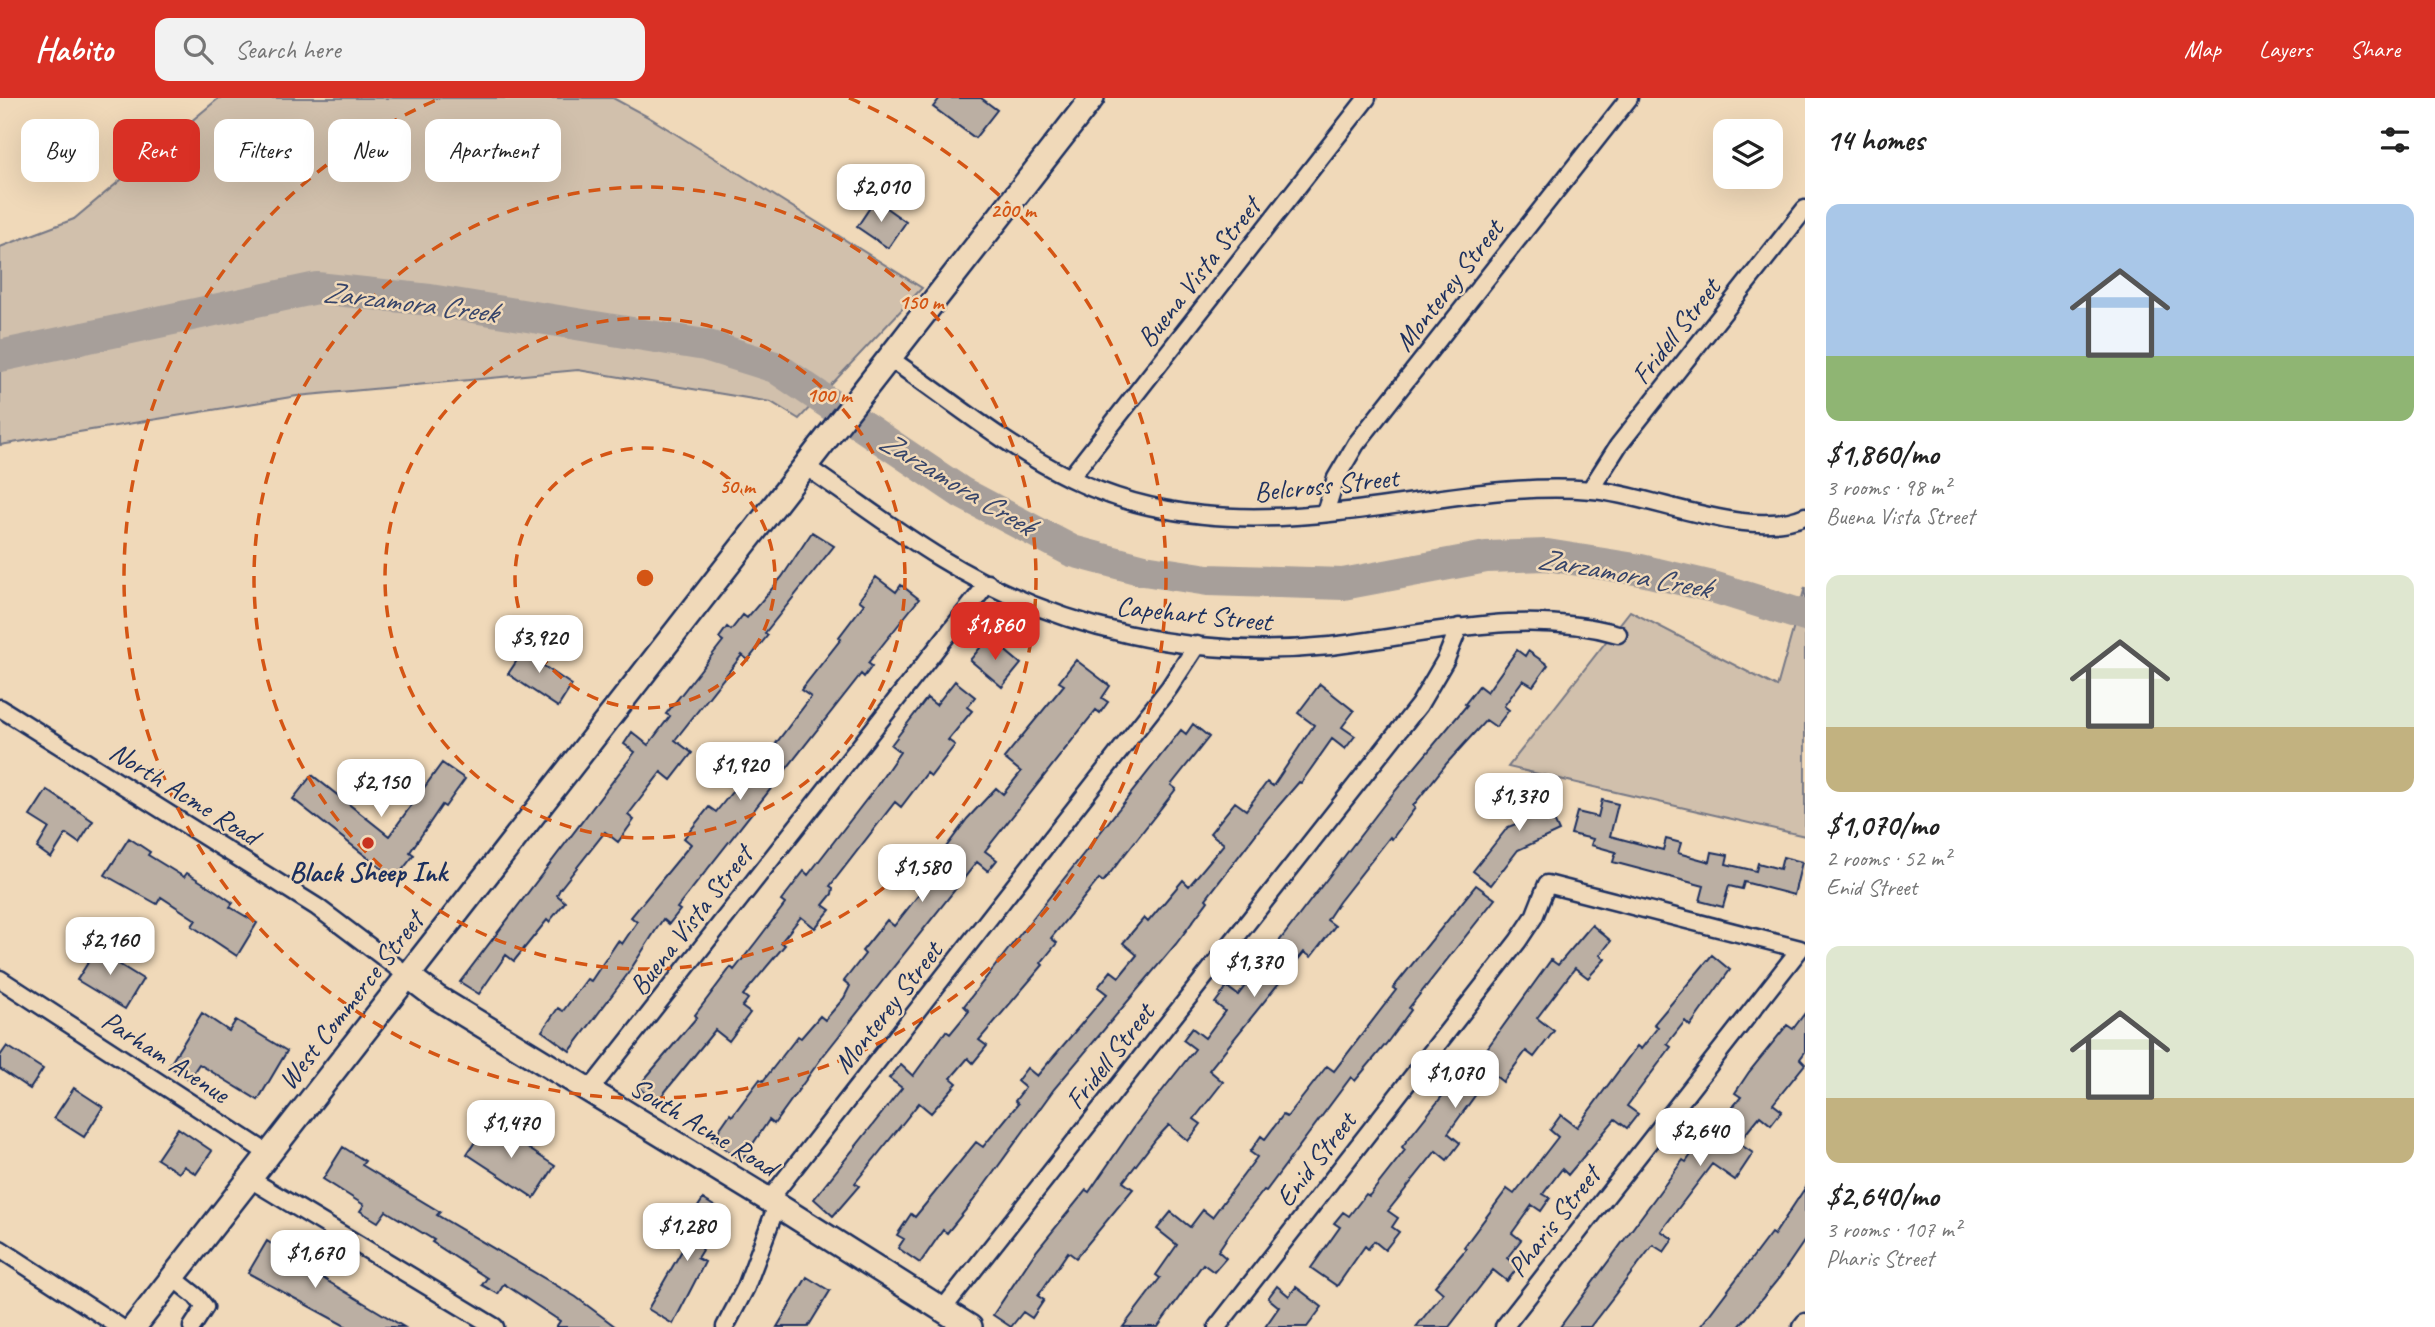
<!DOCTYPE html>
<meta charset="utf-8">
<style>
body{margin:0;font-family:Caveat,sans-serif;background:#f2f2f2;color:#222;height:100vh;display:flex;flex-direction:column;font-size:26px;white-space:nowrap}
*{box-sizing:border-box;margin:0}
p{font-size:23px;color:#767676}
.icon{flex:none;width:38px;height:38px;fill:none;stroke:currentColor;stroke-width:2;stroke-linecap:round;stroke-linejoin:round}
.map{position:relative;flex:1;overflow:hidden}
.details{display:flex;flex-direction:column;background:#fff;width:630px}
.details>*{flex:none}
.banner{position:absolute;left:21px;top:21px;width:665px;height:63px;display:flex;gap:14px}
.controls{position:absolute;left:1713px;top:21px;display:grid;gap:14px}
.controls a{display:grid;place-items:center;width:70px;height:70px;border-radius:14px;background:#fff;box-shadow:0 7px 28px #0002;font-size:35px}
.price{position:absolute;translate:-50% -60px;padding:0 16px;border-radius:14px;background:#fff;color:#222;font-size:23px;line-height:46px;filter:drop-shadow(0 2px 4px #0008)}
.price::after{content:'';position:absolute;left:50%;top:42px;width:21px;height:16px;margin-left:-10px;background:inherit;clip-path:polygon(0 0,100% 0,50% 100%)}
.price.on{background:#d93025;color:#fff}
ul{padding:0;list-style:none}
li{display:grid;align-content:center;gap:14px;height:371px;padding:0 21px}
li span{display:grid;place-items:center;height:217px;border-radius:14px;color:#555}
li>.icon{margin-inline-start:auto}
span .icon{width:126px;height:126px;fill:#fffc;stroke-width:1}
li b{font-size:30px}
h2{display:flex;justify-content:space-between;align-items:center;height:84px;padding:0 21px;font-size:30px}
.chip{padding:0 24px;border-radius:14px;background:#fff;box-shadow:0 7px 28px #0002;font-size:24px;line-height:63px}
.chip.on{background:#d93025;color:#fff}
header{display:flex;align-items:center;gap:42px;box-sizing:border-box;height:98px;padding:0 35px;background:#d93025;color:#fff}
header strong{font-size:33px}
nav{display:flex;gap:38px;margin-inline-start:auto;font-size:24px}
.search{width:490px;height:63px;background:#f2f2f2;display:flex;align-items:center;gap:18px;box-sizing:border-box;padding:0 24px;border-radius:14px;color:#767676;font-size:26px}
main{display:flex;flex:1;min-height:0}
.map>svg:first-child{display:block}
.green{fill:#d1c0ac;stroke:#767885;stroke-width:2}
.lines{fill:none;stroke-linecap:round;stroke-linejoin:round}
.river{stroke:#a79f9a;stroke-width:32}
.building{fill:#bbafa3;stroke:#1b2f5e;stroke-width:2}
.street-casing{stroke:#1b2f5e;stroke-width:21}
.secondary-casing{stroke:#1b2f5e;stroke-width:28}
.street{stroke:#f0d9b9;stroke-width:16}
.secondary{stroke:#f0d9b9;stroke-width:23}
.ring{fill:none;stroke:#d45514;stroke-width:3.5;stroke-dasharray:12 9}
.poi-dot{fill:#c8321e;stroke:#f0d9b9;stroke-width:2.5}
.labels{text-anchor:middle;stroke-width:5;stroke-linejoin:round;paint-order:stroke}
.street-label{font-size:28px;fill:#1b2f5e;stroke:#f0d9b9}
.poi-label{font-size:28px;font-weight:bold;fill:#1b2f5e;stroke:#f0d9b9}
.water-label{font-size:30px;font-style:italic;fill:#37456a;stroke:#f0d9b9}
.centre{fill:#d45514;stroke:#f0d9b9;stroke-width:3.5}
.ring-label{font-size:21px;text-anchor:middle;font-weight:bold;fill:#d45514;stroke:#f0d9b9;stroke-width:5;stroke-linejoin:round;paint-order:stroke}
</style>
<header>
<strong>Habito</strong>
<div class="search"><svg class="icon" aria-label="search" viewBox="0 0 24 24"><circle cx="10" cy="10" r="6"/><path d="M15 15l6 6"/></svg>Search here</div>
<nav><a>Map</a><a>Layers</a><a>Share</a></nav>
</header>
<main>
<div class="map">
<svg width="1805" height="1229" viewBox="0 0 1805 1229">
<rect width="100%" height="100%" fill="#f0d9b9"/>
<filter id="ink" filterUnits="userSpaceOnUse"><feTurbulence type="fractalNoise" baseFrequency=".0143" numOctaves="2"/><feDisplacementMap in="SourceGraphic" scale="14" xChannelSelector="R" yChannelSelector="G"/><feConvolveMatrix kernelMatrix="1 2 1 2 8 2 1 2 1" color-interpolation-filters="sRGB"/></filter>
<g filter="url(#ink)">
<!-- green -->
<path class="green" d="M219,0H613L652,21L922,190L799,321L771,304L578,272L297,298L0,347V149L74,121Z
M1805,489V738L1508,669L1630,513L1777,589Z"/>
<g class="lines">
<!-- river -->
<path class="river" d="M0,258L317,190L430,202L705,247L775,269L962,395L1072,453L1144,472L1208,482L1343,486L1486,459L1547,457L1641,472L1713,489L1805,518"/>
</g>
<!-- building -->
<path class="building" d="M940,0H981L997,12L975,40L933,9Z
M875,102L906,124L888,150L857,129Z
M812,434L834,448L765,535L768,537L748,562L742,557L675,642L692,655L671,682L661,674L628,717L634,722L618,744L605,734L560,791L557,797L565,804L549,824L547,822L514,863L506,857L479,896L460,884L635,654L624,646L632,634L648,647L670,618L666,616L723,543L719,540L727,529L731,532L743,517L747,520L782,479Z
M876,479L896,494L901,487L919,501L868,565L872,568L864,579L861,576L677,810L680,812L669,826L663,821L627,877L570,953L542,933L558,910L563,913L587,881L591,883L618,843L622,846L637,824L631,819L691,746L684,740L709,709L716,714L736,689L740,693L811,599L801,592L841,541L839,539L864,506L859,502Z
M989,539L1021,566L1002,589L970,562Z
M532,540L547,550L538,564L572,587L558,609L508,576Z
M1517,552L1525,558L1528,553L1548,567L1533,588L1523,582L1504,608L1509,612L1496,629L1486,622L1447,665L1413,708L1415,710L1392,741L1390,739L1339,804L1327,822L1335,828L1311,859L1304,854L1209,972L1223,984L1194,1021L1201,1026L1188,1043L1169,1027L1156,1041L1123,1084L1133,1091L1076,1160L1068,1154L1038,1198L1044,1202L1032,1220L1023,1214L1011,1229L993,1217L1034,1156L1086,1092L1089,1094L1136,1026L1195,951L1183,942L1192,930L1205,940L1225,913L1215,905L1227,889L1238,897L1386,704L1467,607L1465,606L1479,588L1487,594Z
M1076,562L1110,588L1102,600L1108,604L1100,615L1096,612L985,753L997,762L988,773L977,764L823,958L774,1026L769,1022L742,1062L712,1042L730,1016L732,1018L760,981L763,983L798,938L801,940L820,918L825,922L844,900L850,888L844,883L865,856L862,853L887,822L894,828L928,785L941,763L938,760L967,721L996,690L1003,696L1021,674L1004,660L1064,587L1059,584Z
M955,583L975,599L967,609L972,613L948,642L955,647L931,678L927,675L901,709L895,704L830,788L833,790L832,796L823,807L830,812L815,830L801,819L781,844L785,847L743,897L748,901L742,909L750,915L729,943L715,932L656,1005L638,989L697,919L695,917L731,869L734,872L756,844L785,806L781,803L804,773L808,777L876,689L900,654L891,647L927,600L936,607Z
M1320,586L1354,613L1342,629L1355,638L1345,651L1332,641L1301,685L1299,684L1269,719L1206,801L1208,803L1176,846L1054,991L973,1103L947,1135L943,1132L920,1165L898,1150L904,1141L897,1137L911,1116L915,1119L976,1044L983,1049L1018,1006L1015,1003L1025,990L1017,983L1027,970L1037,978L1107,896L1098,889L1111,873L1119,879L1137,857L1123,845L1144,820L1148,824L1183,782L1189,788L1224,746L1210,735L1235,704L1246,712L1267,684L1273,688L1314,627L1298,615Z
M1193,626L1209,639L1171,687L1176,691L1103,784L1099,781L1051,840L1057,845L1041,865L1043,867L979,942L987,948L973,965L968,960L951,980L957,985L931,1015L919,1005L855,1085L859,1088L833,1118L814,1101L902,990L889,980L901,967L913,978L946,933L950,936L969,913L964,908L1014,844L1181,632L1186,636Z
M442,665L465,681L445,709L442,707L410,754L414,757L395,781L293,701L312,677L389,738Z
M1538,687L1559,733L1518,752L1491,787L1473,773L1508,729L1521,724L1510,700Z
M47,692L93,723L79,745L66,736L51,760L37,750L49,730L30,718Z
M1602,702L1618,706L1610,738L1663,752L1666,741L1681,745L1678,755L1710,764L1712,754L1728,757L1726,766L1756,773L1758,765L1780,771L1783,759L1802,764L1794,797L1744,784L1742,791L1729,788L1723,809L1700,803L1704,788L1613,764L1616,754L1591,747L1593,741L1571,736L1577,714L1598,719Z
M129,740L150,754L148,757L184,779L187,775L216,793L233,805L230,809L257,825L237,858L192,828L196,822L161,799L157,806L105,777Z
M1476,787L1495,801L1409,910L1411,912L1386,946L1355,983L1351,979L1266,1093L1264,1092L1231,1134L1218,1153L1226,1160L1214,1174L1203,1166L1158,1229H1123L1160,1180L1156,1177L1177,1147L1157,1131L1171,1114L1190,1129L1203,1112L1212,1119L1257,1059L1250,1054L1261,1038L1265,1041L1283,1017L1287,1019L1327,968L1334,973L1396,892L1393,890Z
M1592,827L1611,843L1600,857L1605,861L1588,880L1575,870L1537,920L1554,933L1534,959L1526,953L1503,984L1494,977L1482,988L1448,1035L1460,1045L1447,1062L1436,1053L1388,1113L1398,1120L1392,1129L1399,1134L1385,1152L1374,1143L1368,1151L1365,1148L1337,1188L1311,1170L1340,1129L1334,1125L1343,1114L1349,1118L1366,1096L1369,1098L1405,1052L1402,1049L1462,973L1451,965L1460,953L1471,962L1478,953L1483,956L1551,862L1558,867Z
M103,841L116,849L109,860L143,881L125,911L77,882Z
M1712,857L1730,872L1690,928L1685,923L1667,946L1671,949L1627,1008L1638,1016L1627,1030L1615,1021L1568,1077L1562,1071L1543,1096L1550,1100L1541,1113L1532,1107L1512,1135L1521,1142L1507,1160L1518,1169L1507,1183L1493,1172L1449,1229H1416L1443,1195L1435,1188L1466,1151L1464,1149L1507,1091L1514,1096L1558,1039L1550,1032L1561,1017L1577,1029L1637,948L1641,951L1658,929L1654,926Z
M202,915L229,933L236,922L287,953L258,1002L199,966L189,981L169,968Z
M1805,915V954L1800,961L1805,966L1773,1006L1782,1013L1771,1027L1760,1018L1738,1045L1753,1055L1735,1082L1712,1066L1661,1133L1673,1141L1664,1154L1653,1147L1590,1229H1560L1683,1062L1686,1064L1712,1027L1716,1030L1741,999L1735,995L1749,974L1787,927L1793,931Z
M7,948L43,971L30,991L0,971V958Z
M74,990L103,1009L84,1039L54,1020Z
M488,1024L555,1068L534,1100L467,1056Z
M178,1030L212,1053L196,1076L184,1068L179,1075L157,1061Z
M343,1049L365,1063L362,1067L440,1114L437,1117L576,1199L616,1229H556L560,1223L504,1186L498,1196L482,1187L487,1180L432,1144L434,1142L386,1113L378,1124L360,1113L364,1107L323,1081Z
M1805,1090V1142L1779,1180L1739,1229H1700L1771,1135L1774,1137Z
M703,1101L725,1115L697,1160L705,1164L673,1226L648,1211L688,1142L680,1137Z
M267,1143L329,1184L404,1229H347L248,1175Z
M807,1179L830,1193L808,1229H777Z
M1277,1188L1289,1198L1296,1189L1322,1209L1307,1229H1265L1279,1209L1268,1200Z"/>
<g class="lines">
<!-- street casing -->
<g class="street-casing">
<path id="street" d="M889,260C948,300 1006,349 1070,380C1155,422 1247,425 1339,414C1424,405 1506,385 1592,392C1653,397 1748,443 1805,418
M805,368C850,398 894,432 940,460C1057,532 1194,562 1330,548C1427,537 1522,509 1618,536
M1070,380L1367,0
M1590,392L1618,348L1805,111
M1325,415L1336,380L1356,346L1629,0
M0,610L317,809L407,877
M0,881L269,1056
M589,993L988,485
M250,1081L495,1229
M769,1102L1169,590L1197,547
M0,1151L120,1229
M172,1179L196,1198L205,1209L192,1229
M942,1212L1419,607L1446,561L1459,529
M725,1229L746,1189L777,1107
M1217,1229L1518,843L1534,819L1547,786L1800,851L1504,1229
M1801,1229L1805,1224"/>
</g>
<!-- secondary casing -->
<g class="secondary-casing">
<path id="secondary" d="M407,877L436,899L769,1102L970,1229
M134,1229L1092,0"/>
</g>
<!-- street -->
<use href="#street" class="street"/>
<!-- secondary -->
<use href="#secondary" class="secondary"/>
</g>
</g>
<!-- distance rings -->
<g class="ring">
<circle cx="645" cy="480" r="130"/>
<circle cx="645" cy="480" r="260"/>
<circle cx="645" cy="480" r="391"/>
<path d="M849 0A521 521 0 1 1 441 0"/>
</g>
<!-- markers -->
<circle class="poi-dot" cx="368" cy="745" r="7"/>
<g class="labels">
<!-- street labels -->
<g class="street-label">
<text transform="translate(1198 174) rotate(-52)" y="10">Buena Vista Street</text>
<text transform="translate(1448 187) rotate(-52)" y="10">Monterey Street</text>
<text transform="translate(1675 233) rotate(-52)" y="10">Fridell Street</text>
<text transform="translate(1326 386) rotate(-6)" y="10">Belcross Street</text>
<text transform="translate(1194 515) rotate(6)" y="10">Capehart Street</text>
<text transform="translate(185 695) rotate(32)" y="10">North Acme Road</text>
<text transform="translate(690 822) rotate(-52)" y="10">Buena Vista Street</text>
<text transform="translate(350 902) rotate(-52)" y="10">West Commerce Street</text>
<text transform="translate(887 909) rotate(-52)" y="10">Monterey Street</text>
<text transform="translate(166 958) rotate(33)" y="10">Parham Avenue</text>
<text transform="translate(1109 958) rotate(-52)" y="10">Fridell Street</text>
<text transform="translate(704 1028) rotate(31)" y="10">South Acme Road</text>
<text transform="translate(1315 1061) rotate(-52)" y="10">Enid Street</text>
<text transform="translate(1553 1123) rotate(-52)" y="10">Pharis Street</text>
</g>
<!-- poi labels -->
<g class="poi-label">
<text x="368" y="783">Black Sheep Ink</text>
</g>
<!-- water labels -->
<g class="water-label">
<text transform="translate(410 204) rotate(7)" y="10">Zarzamora Creek</text>
<text transform="translate(957 385) rotate(31)" y="10">Zarzamora Creek</text>
<text transform="translate(1624 475) rotate(10)" y="10">Zarzamora Creek</text>
</g>
</g>
<circle cx="645" cy="480" r="10" class="centre"/>
<g class="ring-label">
<text x="1013" y="119">200 m</text>
<text x="921" y="211">150 m</text>
<text x="829" y="304">100 m</text>
<text x="737" y="395">50 m</text>
</g>
</svg>
<div class="controls">
<a><svg class="icon" aria-label="layers" viewBox="0 0 24 24"><path d="M12 4l9 5-9 5-9-5zM3 14l9 5 9-5"/></svg></a>
</div>
<b class="price" style="left:881px;top:126px">$2,010</b>
<b class="price on" style="left:995px;top:564px">$1,860</b>
<b class="price" style="left:539px;top:577px">$3,920</b>
<b class="price" style="left:740px;top:704px">$1,920</b>
<b class="price" style="left:381px;top:721px">$2,150</b>
<b class="price" style="left:1519px;top:735px">$1,370</b>
<b class="price" style="left:922px;top:806px">$1,580</b>
<b class="price" style="left:110px;top:879px">$2,160</b>
<b class="price" style="left:1254px;top:901px">$1,370</b>
<b class="price" style="left:1455px;top:1012px">$1,070</b>
<b class="price" style="left:511px;top:1062px">$1,470</b>
<b class="price" style="left:1700px;top:1070px">$2,640</b>
<b class="price" style="left:687px;top:1165px">$1,280</b>
<b class="price" style="left:315px;top:1192px">$1,670</b>
<div class="banner">
<a class="chip">Buy</a>
<a class="chip on">Rent</a>
<a class="chip">Filters</a>
<a class="chip">New</a>
<a class="chip">Apartment</a>
</div>
</div>
<section class="details">
<h2>14 homes<svg class="icon" aria-label="filters" viewBox="0 0 24 24"><path d="M4 7h16M4 17h16"/><circle cx="9" cy="7" r="2"/><circle cx="15" cy="17" r="2"/></svg></h2>
<ul>
<li><span style="background:linear-gradient(#a9c7e8 70%,#8fb573 0)"><svg class="icon" aria-label="home" viewBox="0 0 24 24"><path d="M3 11l9-7 9 7M6 9v11h12V9"/></svg></span><div><b>$1,860/mo</b><p>3 rooms · 98 m²</p><p>Buena Vista Street</p></div></li>
<li><span style="background:linear-gradient(#dfe7d0 70%,#c2b280 0)"><svg class="icon" aria-label="home" viewBox="0 0 24 24"><path d="M3 11l9-7 9 7M6 9v11h12V9"/></svg></span><div><b>$1,070/mo</b><p>2 rooms · 52 m²</p><p>Enid Street</p></div></li>
<li><span style="background:linear-gradient(#dfe7d0 70%,#c2b280 0)"><svg class="icon" aria-label="home" viewBox="0 0 24 24"><path d="M3 11l9-7 9 7M6 9v11h12V9"/></svg></span><div><b>$2,640/mo</b><p>3 rooms · 107 m²</p><p>Pharis Street</p></div></li>
</ul>
</section>
</main>
